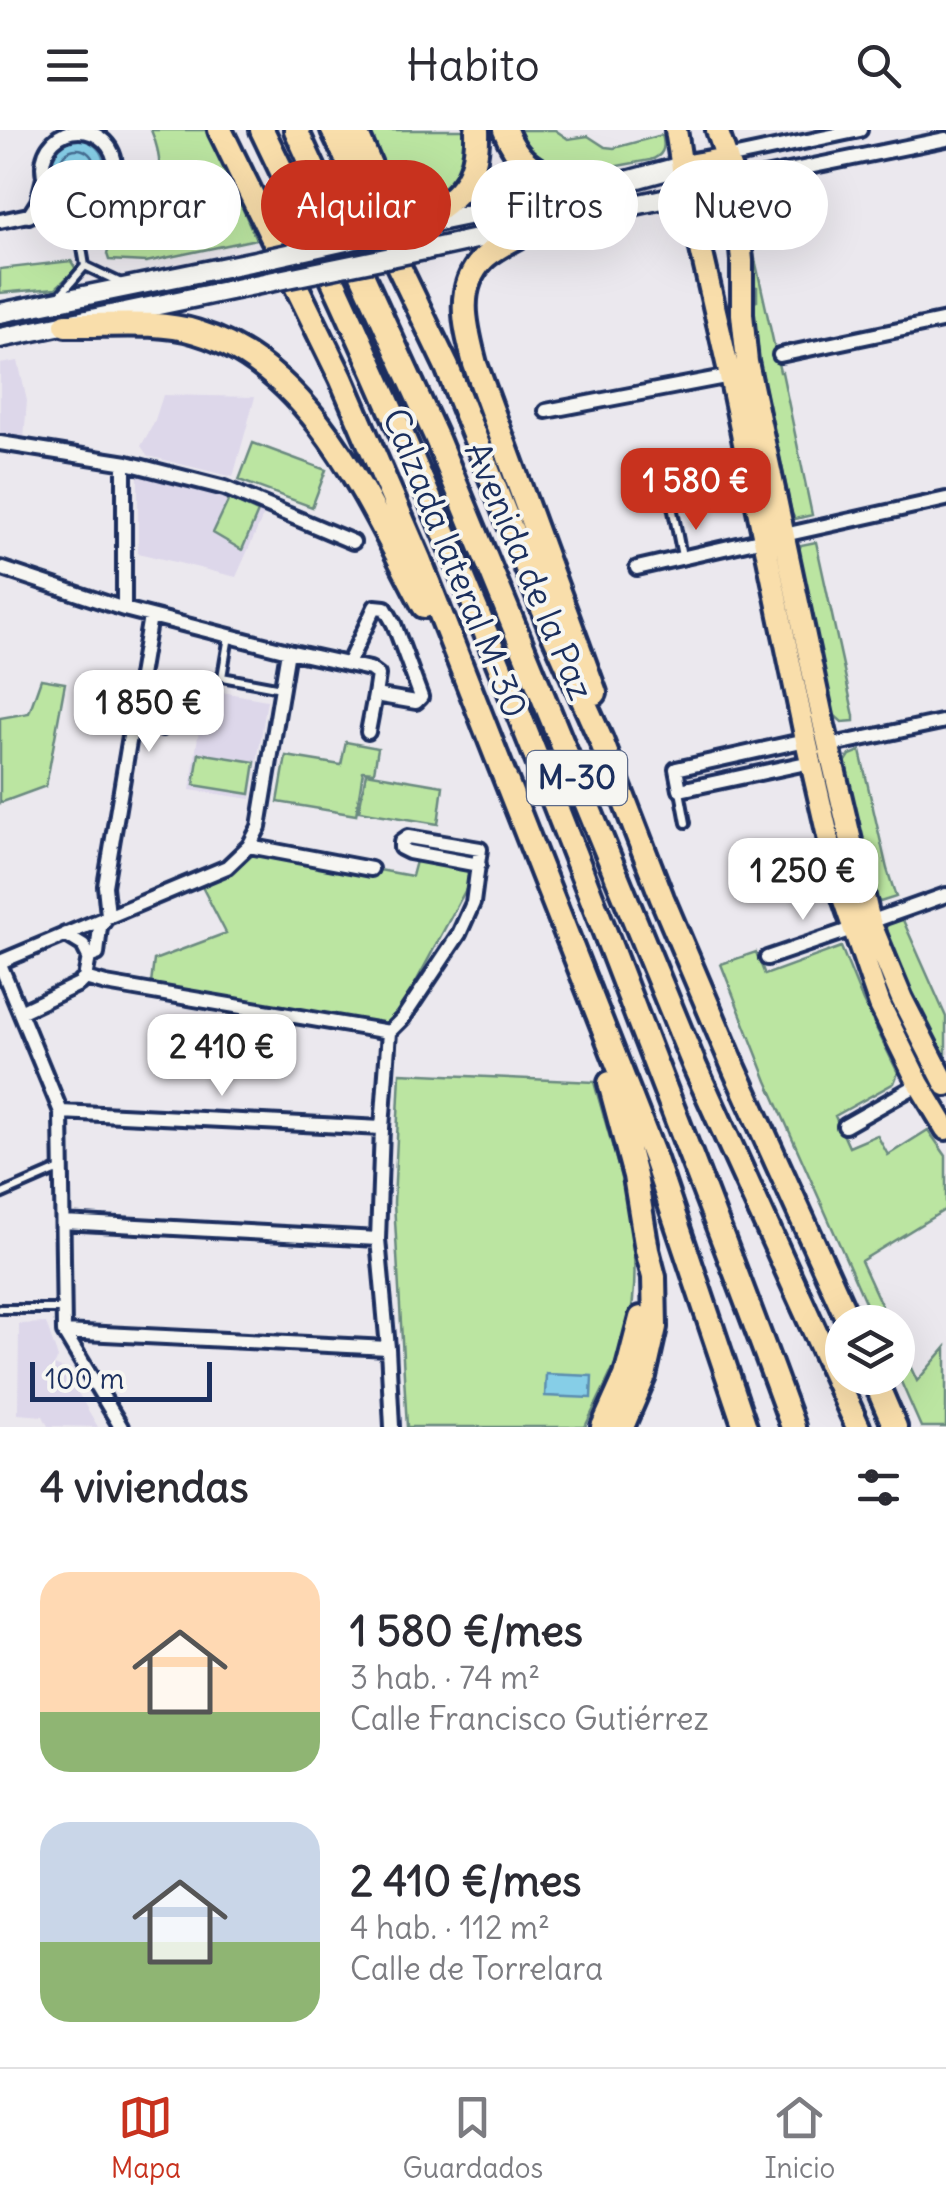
<!DOCTYPE html>
<html lang="es">
<meta charset="utf-8">
<style>
body{margin:0;font-family:Delius,sans-serif;background:#f7f7f7;color:#2b2b33;height:100vh;display:flex;flex-direction:column;font-size:38px;white-space:nowrap}
*{box-sizing:border-box;margin:0}
p{font-size:32px;color:#7c7c81}
.icon{flex:none;width:55px;height:55px;fill:none;stroke:currentColor;stroke-width:2;stroke-linecap:round;stroke-linejoin:round}
.map{position:relative;height:1297px;overflow:hidden}
.drawer{display:flex;flex-direction:column;background:#fff;flex:1}
.drawer>*{flex:none}
.hud{position:absolute;left:30px;top:30px;width:888px;height:90px;display:flex;gap:20px}
.controls{position:absolute;left:825px;top:1175px;display:grid;gap:20px}
.controls a{display:grid;place-items:center;width:90px;height:90px;border-radius:50%;background:#fff;box-shadow:0 10px 40px #0002;font-size:50px}
.scale{position:absolute;left:30px;bottom:25px;width:182px;box-sizing:border-box;padding-left:10px;border:5px solid #1b2f5e;border-top:0;font-size:28px;line-height:35px;white-space:nowrap;color:#1b2f5e;-webkit-text-stroke:8px #f6f6f2;paint-order:stroke}
.price{position:absolute;translate:-50% -85px;padding:0 22px;border-radius:20px;background:#fff;color:#222;font-size:32px;line-height:65px;filter:drop-shadow(0 2px 5px #0008)}
.price::after{content:'';position:absolute;left:50%;top:60px;width:30px;height:22px;margin-left:-15px;background:inherit;clip-path:polygon(0 0,100% 0,50% 100%)}
.price.active{background:#c8321e;color:#fff}
ul{padding:0;list-style:none}
li{display:flex;align-items:center;gap:30px;height:250px;padding:0 40px}
li span{display:grid;place-items:center;flex:none;width:280px;height:200px;border-radius:30px;color:#555}
li>.icon{margin-inline-start:auto}
span .icon{width:120px;height:120px;fill:#fffc;stroke-width:1}
li b{font-size:42px}
h2{display:flex;justify-content:space-between;align-items:center;height:120px;padding:0 40px;font-size:42px}
.chip{padding:0 35px;border-radius:45px;background:#fff;box-shadow:0 10px 40px #0002;font-size:35px;line-height:90px}
.chip.active{background:#c8321e;color:#fff}
header{display:flex;justify-content:space-between;align-items:center;height:130px;padding:0 40px;background:#fff;font-size:45px;font-weight:600}
.tab-bar{display:flex;justify-content:space-around;align-items:center;height:140px;border-top:2px solid #e1e1e2;background:#fff;font-size:28px;color:#7c7c81}
.tab-bar a{display:grid;justify-items:center;gap:5px}
.tab-bar .active{color:#c8321e}
.map>svg:first-child{display:block}
.built{fill:#ddd7ea}
.green{fill:#bbe5a1;stroke:#6b8a80;stroke-width:2.5}
.water{fill:#86cee7;stroke:#5b8eb0;stroke-width:2.5}
.lines{fill:none;stroke-linecap:round;stroke-linejoin:round}
.shore{stroke:#466f95;stroke-width:2.5}
.lane-casing{stroke:#1b2f5e;stroke-width:14}
.street-casing{stroke:#1b2f5e;stroke-width:20}
.secondary-casing{stroke:#1b2f5e;stroke-width:25}
.primary-casing{stroke:#1b2f5e;stroke-width:28}
.highway-casing{stroke:#1b2f5e;stroke-width:30}
.lane{stroke:#f6f6f2;stroke-width:6}
.street{stroke:#f6f6f2;stroke-width:12}
.secondary{stroke:#f6f6f2;stroke-width:18}
.primary{stroke:#f9deab;stroke-width:20}
.highway{stroke:#f9deab;stroke-width:22}
.secondary-bridge-casing{stroke:#1b2f5e;stroke-width:25;stroke-linecap:butt}
.secondary-bridge{stroke:#f6f6f2;stroke-width:18}
.labels{text-anchor:middle;stroke-width:8;stroke-linejoin:round;paint-order:stroke}
.shield{fill:#f6f6f2;stroke:#5d6b8a;stroke-width:2.5}
.shield-label{font-size:32px;font-weight:bold;fill:#1b2f5e}
.street-label{font-size:35px;fill:#1b2f5e;stroke:#f6f6f2}
</style>
<header><svg class="icon" aria-label="menu" viewBox="0 0 24 24"><path d="M4 6h16M4 12h16M4 18h16"/></svg>Habito<svg class="icon" aria-label="search" viewBox="0 0 24 24"><circle cx="10" cy="10" r="6"/><path d="M15 15l6 6"/></svg></header>
<div class="map">
<svg width="946" height="1297" viewBox="0 0 946 1297">
<rect width="100%" height="100%" fill="#ebe8ee"/>
<filter id="ink" filterUnits="userSpaceOnUse"><feTurbulence type="fractalNoise" baseFrequency=".01" numOctaves="2"/><feDisplacementMap in="SourceGraphic" scale="20" xChannelSelector="R" yChannelSelector="G"/><feConvolveMatrix kernelMatrix="1 2 1 2 8 2 1 2 1" color-interpolation-filters="sRGB"/></filter>
<g filter="url(#ink)">
<!-- built -->
<path class="built" d="M18,231L27,271L24,309L0,306V234Z
M163,265L255,267L233,347L148,326L141,316L154,293Z
M138,345L183,353L229,369L264,384L236,447L138,423Z
M205,559L267,570L251,669L190,660Z
M46,1193L58,1228L54,1235L64,1239L98,1297L48,1296L43,1286L18,1284L19,1194Z"/>
<!-- green -->
<path class="green" d="M151,0H208L256,109L146,132L109,130L107,124L111,112C154,89 171,46 151,0Z
M365,0H468L460,45L426,74L399,77Z
M515,0H555L568,9L588,6L605,17L614,18L662,5C666,18 663,26 650,30L574,44L531,28Z
M751,111L780,242H782L812,385L795,389L792,384L754,206L752,173L757,171V157L752,156Z
M71,131L76,139L56,158L0,163V139Z
M253,313L326,340L312,377L239,350Z
M229,369L258,382L242,420L213,403Z
M816,412L854,586V591L842,592L834,585L798,422L801,415Z
M41,549L65,553L46,656L0,673V588L29,583Z
M346,612L378,618L374,642L363,641L356,685L278,672L286,626L341,635Z
M860,621L887,739L896,767L880,772L875,767L860,712L844,634L850,625Z
M199,623L255,632L250,664L194,655Z
M366,643L443,656L438,694L359,681Z
M249,716L412,746L418,724L479,735L389,902L150,862L154,830L226,803L198,749Z
M900,788L903,790L946,887V931C931,900 886,823 887,794Z
M841,817L863,871L898,943L894,953L835,986L849,1017L877,1005L888,1025L928,1000L946,1026V1079L861,1131L889,1192H874L767,951L721,834L756,822L765,845Z
M400,943L594,952C615,1030 649,1115 628,1197C619,1231 600,1265 585,1297H407L394,1073Z
M898,1210L917,1251L946,1217V1297H921L898,1245Z"/>
<!-- water -->
<path class="water" d="M50 36a27 27 0 1 1 54 0a27 27 0 1 1-54 0Z
M546,1244L592,1246L591,1268L545,1266Z"/>
<g class="lines">
<!-- shore -->
<path class="shore" d="M60 36a17 17 0 1 1 34 0a17 17 0 1 1-34 0Z"/>
<!-- lane casing -->
<g class="lane-casing">
<path id="lane" d="M85,136L121,153
M61,164L85,136L81,112L87,102
M668,356L682,426
M229,506L222,547L281,558
M99,589L163,601
M680,661L686,693
M0,1065L60,1039
M0,1179H63"/>
</g>
<!-- street casing -->
<g class="street-casing">
<path id="street" d="M43 37a36 36 0 1 1 72 0a36 36 0 1 1-72 0Z
M727,28L860,0
M735,52L946,9
M29,86L38,72L44,48
M0,91L76,75
M780,225L946,190
M546,281L730,246
M0,313L127,333L225,358L353,412
M124,333V479
M784,405L946,369
M0,438L124,479L288,521L370,539L378,545L375,565L416,572L421,567L394,494L385,478L375,477L348,534
M637,438L764,409
M368,602L375,565
M806,610L676,639L680,660L811,632
M828,616L946,591
M249,716L371,739
M108,785L105,756L150,486
M870,792L946,765
M65,804L83,815L89,827
M767,828L852,799
M0,832L227,737L249,716L259,697L288,521
M0,834L61,982L64,1202L121,1297
M85,848L106,854L389,902
M20,882L79,854L85,848L89,827L97,824L100,797L107,787
M61,982L382,998
M845,996L919,954
M63,1092L378,1109
M64,1202L388,1218
M392,1297L388,1218L378,1109L382,998L389,902L403,888L459,804L473,773L480,719L408,707L401,712V718L409,722L479,735"/>
</g>
<!-- secondary casing -->
<g class="secondary-casing">
<path id="secondary" d="M419,95L605,57L682,36
M425,120L686,64
M0,183L260,130
M0,208L269,152"/>
</g>
<!-- primary casing -->
<g class="primary-casing">
<path id="primary" d="M676,0L686,64L695,93L730,246L806,610L840,759L880,875L919,954L946,999
M717,0L735,52L742,131V184L747,232L824,596L870,792L902,869L946,955
M682,36L727,28
M686,64L735,52
M695,93C711,104 728,101 738,84"/>
</g>
<!-- highway casing -->
<g class="highway-casing">
<path id="highway" d="M220,0L341,248L419,429L655,1029L745,1297
M262,0C399,282 517,572 629,865C684,1009 741,1152 793,1297
M296,0L437,309L695,937L858,1297
M333,0L447,237L549,494L601,610L662,768L735,940L849,1192
M355,0L399,102
M505,0C523,49 560,49 605,57
M414,96C454,68 479,55 477,0
M530,100C516,108 495,117 483,129C454,159 466,198 475,234L595,563
M66,195C106,196 158,190 196,202C314,237 370,376 424,476
M610,953L635,1046L647,1120L654,1147L655,1197L644,1246L622,1297
M874,1248L895,1297
M603,1297L626,1246L641,1188"/>
</g>
<!-- lane -->
<use href="#lane" class="lane"/>
<!-- street -->
<use href="#street" class="street"/>
<!-- secondary -->
<use href="#secondary" class="secondary"/>
<!-- primary -->
<use href="#primary" class="primary"/>
<!-- highway -->
<use href="#highway" class="highway"/>
<!-- secondary-bridge casing -->
<g class="secondary-bridge-casing">
<path id="secondary-bridge" d="M260,130L414,96
M269,152L425,120"/>
</g>
<!-- secondary-bridge -->
<use href="#secondary-bridge" class="secondary-bridge"/>
</g>
</g>
<g class="labels">
<!-- shield labels -->
<rect class="shield" x="527" y="621" width="100" height="54" rx="8"/>
<g class="shield-label">
<text x="577" y="659">M-30</text>
</g>
<!-- street labels -->
<g class="street-label">
<text transform="translate(455 433) rotate(68)" y="12">Calzada lateral M-30</text>
<text transform="translate(529 441) rotate(67)" y="12">Avenida de la Paz</text>
</g>
</g>
</svg>
<div class="controls">
<a><svg class="icon" aria-label="layers" viewBox="0 0 24 24"><path d="M12 4l9 5-9 5-9-5zM3 14l9 5 9-5"/></svg></a>
</div>
<div class="scale">100 m</div>
<b class="price active" style="left:696px;top:403px">1 580 €</b>
<b class="price" style="left:149px;top:625px">1 850 €</b>
<b class="price" style="left:803px;top:793px">1 250 €</b>
<b class="price" style="left:222px;top:969px">2 410 €</b>
<div class="hud">
<a class="chip">Comprar</a>
<a class="chip active">Alquilar</a>
<a class="chip">Filtros</a>
<a class="chip">Nuevo</a>
</div>
</div>
<section class="drawer">
<h2>4 viviendas<svg class="icon" aria-label="filters" viewBox="0 0 24 24"><path d="M4 7h16M4 17h16"/><circle cx="9" cy="7" r="2"/><circle cx="15" cy="17" r="2"/></svg></h2>
<ul>
<li><span style="background:linear-gradient(#ffd9b3 70%,#8fb573 0)"><svg class="icon" aria-label="home" viewBox="0 0 24 24"><path d="M3 11l9-7 9 7M6 9v11h12V9"/></svg></span><div><b>1 580 €/mes</b><p>3 hab. · 74 m²</p><p>Calle Francisco Gutiérrez</p></div></li>
<li><span style="background:linear-gradient(#c9d6e8 60%,#8fb573 0)"><svg class="icon" aria-label="home" viewBox="0 0 24 24"><path d="M3 11l9-7 9 7M6 9v11h12V9"/></svg></span><div><b>2 410 €/mes</b><p>4 hab. · 112 m²</p><p>Calle de Torrelara</p></div></li>
</ul>
</section>
<nav class="tab-bar">
<a class="active"><svg class="icon" aria-label="map" viewBox="0 0 24 24"><path d="M3 6l6-2 6 2 6-2v14l-6 2-6-2-6 2zM9 4v14M15 6v14"/></svg>Mapa</a>
<a><svg class="icon" aria-label="saved" viewBox="0 0 24 24"><path d="M7 4h10v16l-5-4-5 4z"/></svg>Guardados</a>
<a><svg class="icon" aria-label="home" viewBox="0 0 24 24"><path d="M3 11l9-7 9 7M6 9v11h12V9"/></svg>Inicio</a>
</nav>
